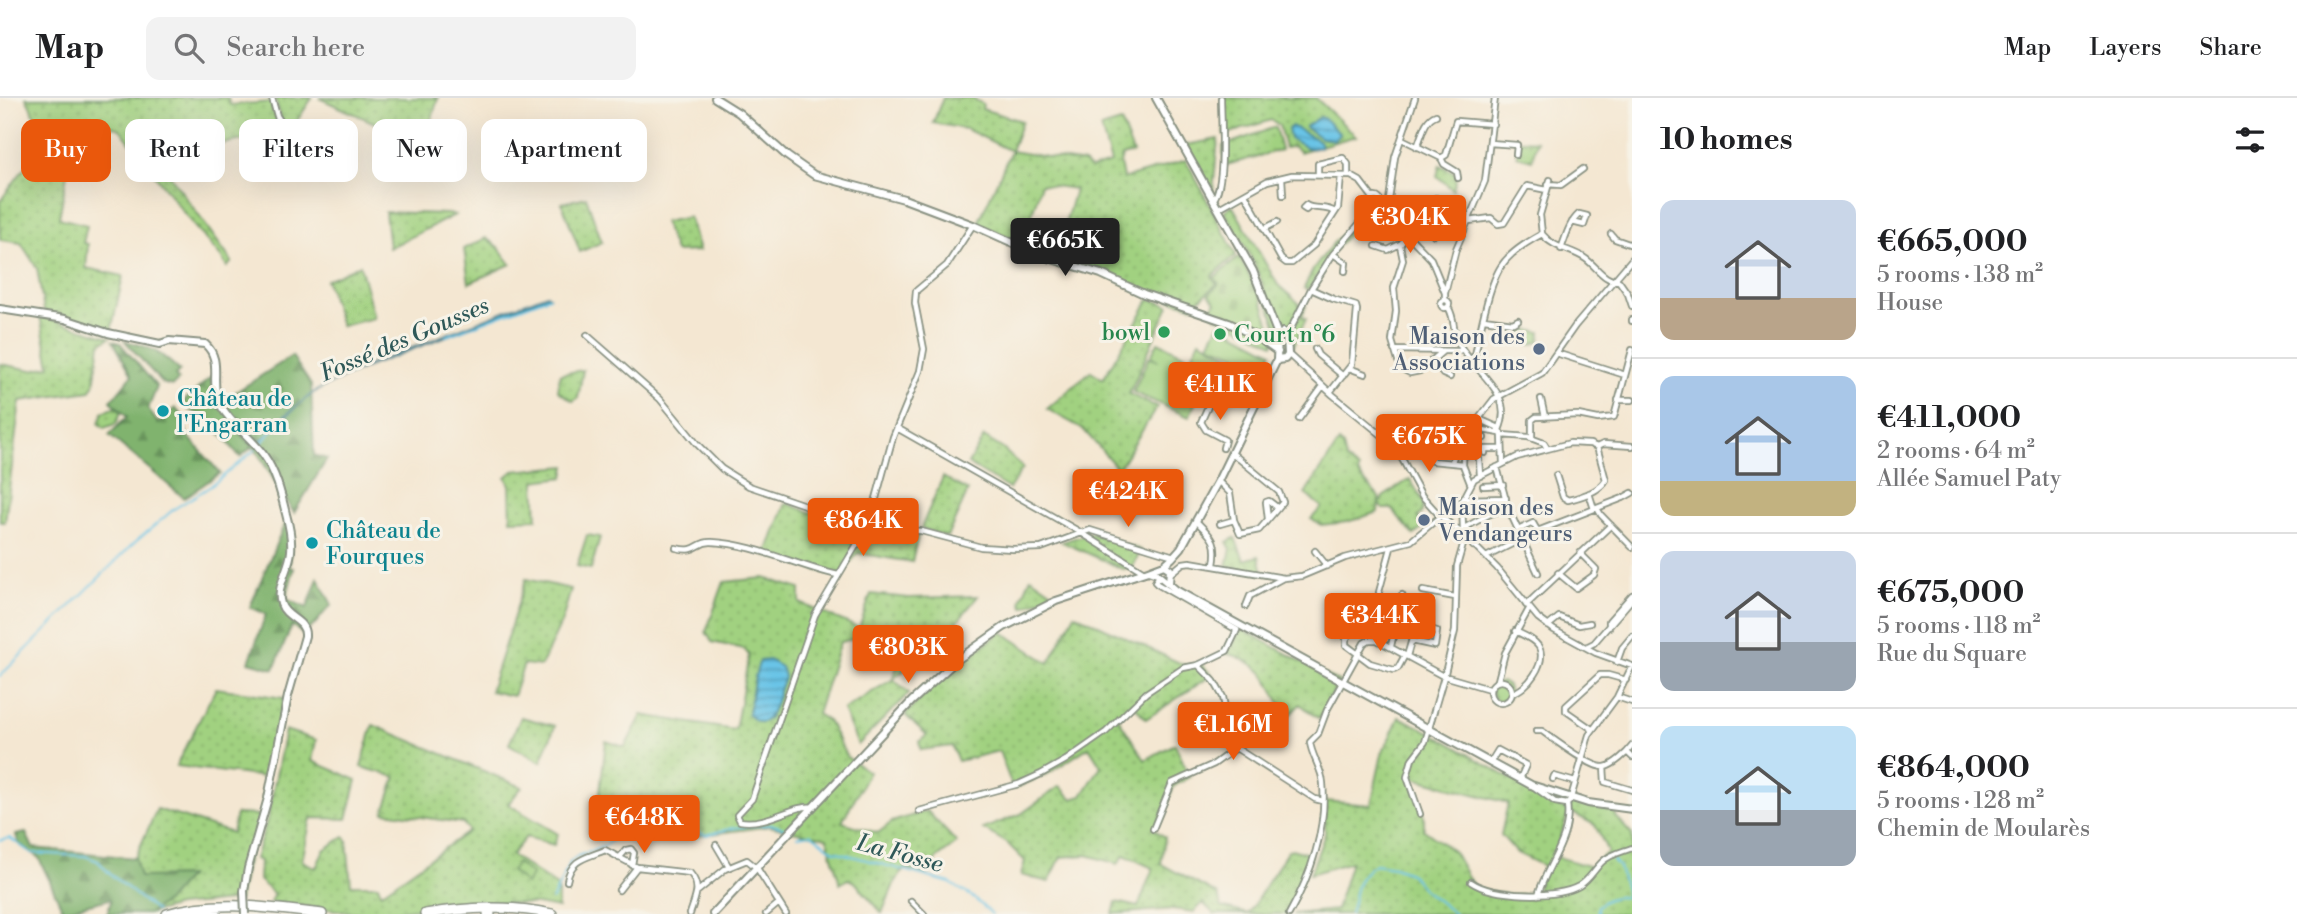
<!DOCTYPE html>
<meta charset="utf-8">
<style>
body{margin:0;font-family:"Libre Bodoni",serif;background:#f2f2f2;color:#202124;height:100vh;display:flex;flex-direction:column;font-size:26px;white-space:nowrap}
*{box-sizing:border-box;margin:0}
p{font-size:23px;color:#757577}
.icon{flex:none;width:38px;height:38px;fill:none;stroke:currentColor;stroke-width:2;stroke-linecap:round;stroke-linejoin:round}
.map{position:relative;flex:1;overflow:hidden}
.sheet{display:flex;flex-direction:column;background:#fff;width:665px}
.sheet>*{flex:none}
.hud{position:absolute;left:21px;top:21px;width:665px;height:63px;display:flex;gap:14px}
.price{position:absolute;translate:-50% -60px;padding:0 16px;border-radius:7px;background:#ea580c;color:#fff;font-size:23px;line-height:46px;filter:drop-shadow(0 2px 4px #0008)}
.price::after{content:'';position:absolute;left:50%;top:42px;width:21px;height:16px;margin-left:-10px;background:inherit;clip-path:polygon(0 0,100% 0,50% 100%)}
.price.on{background:#222;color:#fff}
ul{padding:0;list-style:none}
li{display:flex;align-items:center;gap:21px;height:175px;padding:0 28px}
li+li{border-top:2px solid #e0e0e0}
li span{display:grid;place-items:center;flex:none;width:196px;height:140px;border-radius:14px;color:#555}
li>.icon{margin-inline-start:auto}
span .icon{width:84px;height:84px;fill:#fffc;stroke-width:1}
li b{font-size:30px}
h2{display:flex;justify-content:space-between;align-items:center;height:84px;padding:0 28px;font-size:30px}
.chip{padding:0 24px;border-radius:14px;background:#fff;box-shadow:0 7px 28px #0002;font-size:24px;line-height:63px}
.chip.on{background:#ea580c;color:#fff}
header{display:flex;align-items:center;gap:42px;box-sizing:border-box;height:98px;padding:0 35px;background:#fff;border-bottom:2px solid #e0e0e0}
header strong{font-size:33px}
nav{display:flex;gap:38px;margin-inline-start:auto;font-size:24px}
.search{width:490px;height:63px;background:#f2f2f2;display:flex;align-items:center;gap:18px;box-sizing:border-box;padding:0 24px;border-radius:14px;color:#757577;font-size:26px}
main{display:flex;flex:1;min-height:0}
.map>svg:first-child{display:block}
.green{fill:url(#green-dots);stroke:#60875a;stroke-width:2;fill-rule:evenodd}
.forest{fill:url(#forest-firs);stroke:#507851;stroke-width:2}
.cemetery{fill:url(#cemetery-stones);stroke:#60875a;stroke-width:2}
.pitch{fill:#a1d180;stroke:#60875a;stroke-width:2}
.water{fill:url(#water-rules);stroke:#44808e;stroke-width:2}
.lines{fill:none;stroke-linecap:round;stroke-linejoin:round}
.stream{stroke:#69c4e7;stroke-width:2}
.street-casing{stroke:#8a9283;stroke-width:8}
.secondary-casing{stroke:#8a9283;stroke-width:10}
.highway-casing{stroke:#8a9283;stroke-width:12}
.street{stroke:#fff;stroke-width:4.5}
.secondary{stroke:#fff;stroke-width:6}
.highway{stroke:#fff;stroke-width:9}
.secondary-bridge-casing{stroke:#8a9283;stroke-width:10;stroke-linecap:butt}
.secondary-bridge{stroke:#fff;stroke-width:6}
.leisure-dot{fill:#2e9e5b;stroke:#f7f3e8;stroke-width:2.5}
.service-dot{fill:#5c6f8a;stroke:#f7f3e8;stroke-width:2.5}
.culture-dot{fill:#0f9aa8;stroke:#f7f3e8;stroke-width:2.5}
.labels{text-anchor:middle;stroke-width:6;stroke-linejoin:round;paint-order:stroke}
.leisure-label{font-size:23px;fill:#27864d;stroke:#f7f3e8;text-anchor:end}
.service-label{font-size:23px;fill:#4e5e75;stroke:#f7f3e8;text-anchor:end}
.culture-label{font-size:23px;fill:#0d838f;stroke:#f7f3e8;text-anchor:start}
.water-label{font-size:24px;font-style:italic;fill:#2e5858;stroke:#f7f3e8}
</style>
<header>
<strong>Map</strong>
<div class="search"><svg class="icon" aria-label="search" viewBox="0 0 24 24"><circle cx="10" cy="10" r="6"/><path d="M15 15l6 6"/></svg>Search here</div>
<nav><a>Map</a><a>Layers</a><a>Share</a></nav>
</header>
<main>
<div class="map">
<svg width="1632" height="816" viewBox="0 0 1632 816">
<defs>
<pattern id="green-dots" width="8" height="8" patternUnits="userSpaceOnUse" patternTransform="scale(1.75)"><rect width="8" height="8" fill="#a1d180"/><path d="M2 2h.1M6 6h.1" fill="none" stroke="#8ab46f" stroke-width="1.8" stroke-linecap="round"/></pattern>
<pattern id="forest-firs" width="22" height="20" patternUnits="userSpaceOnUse" patternTransform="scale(1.75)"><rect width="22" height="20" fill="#80b36e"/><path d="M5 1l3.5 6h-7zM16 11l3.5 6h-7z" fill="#68935b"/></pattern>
<pattern id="cemetery-stones" width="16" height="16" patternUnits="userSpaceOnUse" patternTransform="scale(1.75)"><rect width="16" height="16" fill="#a1d180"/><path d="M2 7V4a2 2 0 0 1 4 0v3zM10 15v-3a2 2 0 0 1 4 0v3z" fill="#8ab46f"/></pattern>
<pattern id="water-rules" width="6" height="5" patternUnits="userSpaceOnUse" patternTransform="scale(1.75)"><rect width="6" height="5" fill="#69c4e7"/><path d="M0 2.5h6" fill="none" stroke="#56a0bc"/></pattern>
</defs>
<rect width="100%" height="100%" fill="#f7f3e8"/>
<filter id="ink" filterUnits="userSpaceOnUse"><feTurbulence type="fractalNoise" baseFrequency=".0143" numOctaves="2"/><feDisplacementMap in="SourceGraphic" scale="14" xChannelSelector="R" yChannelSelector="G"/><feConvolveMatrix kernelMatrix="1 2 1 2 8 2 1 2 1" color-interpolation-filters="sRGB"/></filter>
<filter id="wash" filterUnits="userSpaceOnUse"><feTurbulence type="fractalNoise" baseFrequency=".00686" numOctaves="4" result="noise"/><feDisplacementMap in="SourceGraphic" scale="28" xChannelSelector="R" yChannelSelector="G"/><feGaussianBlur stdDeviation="1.57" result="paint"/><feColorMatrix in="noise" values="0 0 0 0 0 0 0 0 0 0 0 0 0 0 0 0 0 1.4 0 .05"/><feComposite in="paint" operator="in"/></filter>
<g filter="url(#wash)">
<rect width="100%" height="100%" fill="#f4e7d2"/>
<!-- green -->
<path class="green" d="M26,0H228L230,7L271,4L272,13L284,35L210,48L146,44L232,164L227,169L221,159L194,128L120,31L103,25L74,21L69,37L73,43L59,120L87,127L83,145L88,146L86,170L123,178L111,233L73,220L44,213L37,170L21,145L0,142V103L26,68L34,62L38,24Z
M275,0H312L293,29L288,32L282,25Z
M319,0H438L428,34L397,30L395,34Z
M943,0H972L983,6L982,11L1022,23L1011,53L1084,65L1090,71L1111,65L1101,30L1121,24L1133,55L1122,58L1120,65L1123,81L1186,62L1236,157L1212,178L1217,186L1192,208L1155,197L1103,173L1056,159L1075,91L1041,86L1023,146L978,125L1011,53L966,31L933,25Z
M1224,0H1316L1356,38L1300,54L1293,48L1285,50L1279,27L1271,22L1224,37Z
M1275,29L1281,52L1223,68V48Z
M1218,41L1213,93L1186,47Z
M1519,42L1537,43L1532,62L1517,58Z
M1440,67L1455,75L1457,78L1453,92L1437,78Z
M1363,93L1369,98L1367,114L1335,151L1308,192L1304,190L1313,172L1330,149L1361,115Z
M586,99L602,144L580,154L562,105Z
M1232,107L1278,187L1301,207L1287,232L1278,230C1269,213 1265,190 1257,172C1248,152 1235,132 1224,113Z
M385,114L448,116L455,117L389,150Z
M689,119L699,153L675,154L664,124Z
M486,140L498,149L511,166L469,185L464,151Z
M360,167L374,220L341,228L326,182Z
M1150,201L1169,207L1129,296L1157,309L1118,371L1083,331L1047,311L1091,273L1103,281Z
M1304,208H1306L1302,219L1306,221L1292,251L1289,248L1290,237Z
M40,218L110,239L100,246L94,287L90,293L20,303L5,424H0V266L32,272L50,268Z
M1203,265L1218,272L1211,286L1196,279Z
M583,272L578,300L573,303L558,293L560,276Z
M115,309L121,314L116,326L104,330L99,326L103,314Z
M984,339L1003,351L1023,370L1009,391L968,366Z
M1339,344L1343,348L1346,362L1359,372L1358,376L1379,399L1378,414L1347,424L1321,427L1311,421L1322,409L1305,396Z
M566,368L564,379L535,383L537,421L511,422L510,387L506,379L513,373Z
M943,379L968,393L947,439L921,430Z
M1410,381L1424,405L1422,415L1418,419L1425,428L1414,437L1392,411H1383L1379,406L1383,399Z
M786,405L867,436L899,434L918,437L912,464L857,455L841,479L766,457Z
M1090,435L1141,452L1132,470L1123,471L1062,444Z
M587,437L600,439L591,471L577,468Z
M1235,440L1244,462L1259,458L1263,474L1227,468L1231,451L1227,444Z
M1031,479L1055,496L1023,509L1021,502Z
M764,480L800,491V505L859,530L871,496L909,500L978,498L958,523V531L893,581L909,595L858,647L843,612L893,581L900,558L862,539L840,544L817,616L828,623L847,659L869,674L842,724L878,735L892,724L927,713L957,745L936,761L928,776L905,770L894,786L882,815L855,784L848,781L840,786L827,740L769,728L690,739L659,727L620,732L624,709L599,701L606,643L625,649L642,617L735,632L749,557L744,551L712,544L706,534L724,484Z
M526,481L571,491L562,523L541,568L524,566L513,598L490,593Z
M1075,516L1184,567H1202L1212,577L1146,621L1132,605L1118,620L1145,662L1175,646L1190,679L1174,688L1155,732L1165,739L1161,766L1218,797L1221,809L1248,816L1287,754L1292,751L1312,757L1286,816H1214L1203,805L1194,814L1173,811L1113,816L1116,804L1138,809L1153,770L1124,757L1118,766L1087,757L1061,759L1049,784L1021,777L1025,763L1007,745L983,731L1021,716L1060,688L1072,701L1082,698L1101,668L1089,649L1049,675L1013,691L999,653L958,663L952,648L921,652L919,644L927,637L905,617L949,572L1002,534L1049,565Z
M1242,531L1339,584L1319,621L1300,606L1289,618C1277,605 1275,593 1266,579C1259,569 1239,557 1227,556Z
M1502,584L1508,588L1510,596L1507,601L1497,603L1493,600L1491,593L1495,586Z
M216,590L284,600L265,679L176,668Z
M521,619L555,628L541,664L509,646Z
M1399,619L1432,635L1561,710L1569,712L1572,704L1616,714V719L1632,737V816H1293L1336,812L1351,764L1310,776L1325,736V703L1371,707L1382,656ZM1410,679L1508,705L1501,737L1517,755L1544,768L1536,795L1510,797L1474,790L1454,754L1424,732V718ZM1569,713L1595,727L1608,754L1591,769L1554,758Z
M373,627L522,689L508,706L558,736L554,747L526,739L511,757L558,789V810L537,806L487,804L367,816L270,804L274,796L259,782L260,763L255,761L268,719L285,632L316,642L312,663L357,682L347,721L311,720L302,763L316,770L324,752L344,739L347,742L351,787H378L381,795L469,733L463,725L384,714L396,679L361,669Z
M157,711L232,735L236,716L259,717L245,770L239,802L178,808L148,816L168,802L188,779H139L135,760Z"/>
<!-- forest -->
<path class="forest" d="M113,243L120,245L157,289L148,311L158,325L175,310L182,317L187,337L220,375L184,400L109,337L127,319L111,303L132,277Z
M125,243C152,249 160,254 180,273L175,278L179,282L172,288L162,285Z
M292,258L311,287L314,357L327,361L294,415L254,349L234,328L252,349L240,359L207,319L189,312L182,305L212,278L211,301L217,309L225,301Z
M291,425L290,470H294L286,501L307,510L318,480L332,507C320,516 316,531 301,535L292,527L274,571L249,564L266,516L250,509L284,427Z
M26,735L33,750L135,760L140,779L189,778L168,802L148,816H107L111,803L110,801L63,812L39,760L19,746L16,737Z"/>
<!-- cemetery -->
<path class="cemetery" d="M1239,159L1261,199L1275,243L1273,246L1216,218L1210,210L1216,204L1209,196L1219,186L1214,180Z"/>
<!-- pitch -->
<path class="pitch" d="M1219,226L1272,254L1253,297L1235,288L1237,284L1232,282L1239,268L1235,265L1237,257L1209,246Z
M1528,232L1541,234L1540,243L1531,247L1524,244L1522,235Z
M1200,242L1230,258L1225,273L1193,256Z
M1158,244L1202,265L1195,279L1205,284L1189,319L1133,294L1149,259L1159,263L1151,258Z
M517,765L532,777L526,786L511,773Z"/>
<!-- water -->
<path class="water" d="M1320,19L1325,21L1340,36L1334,42L1321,40L1305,29Z
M1292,28L1319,43L1321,48C1308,55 1302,45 1290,41L1288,31Z
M547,196L549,198L367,269C349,279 326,286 309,298C289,312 276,333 257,346L272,333L284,318L316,293L367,268Z
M769,562L781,569C782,571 784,578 784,580C783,584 781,587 780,590C776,605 768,640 748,616C751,601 754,575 760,563Z"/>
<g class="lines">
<!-- stream -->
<path class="stream" d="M446,238L549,199
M259,348L282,320
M0,578L133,446L174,411L211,388L255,352
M797,738L811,736L834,753L950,785L971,798L992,816
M0,742L10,740L31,755L85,758L98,763L110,776L156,813
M552,802L571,763L578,758L605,748L622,733L653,726L667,725L706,737L733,730L756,727H773L787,731
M1350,816C1357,793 1353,781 1375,766L1394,769L1410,775L1423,791L1455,816
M1598,816V808C1606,801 1614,797 1625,800L1626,796L1619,769L1613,762"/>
</g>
</g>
<g filter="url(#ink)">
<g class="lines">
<!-- street casing -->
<g class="street-casing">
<path id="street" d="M272,0L277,18L287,33
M1402,41L1441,60L1446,57L1456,23L1493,26
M1490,45L1517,47L1516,57
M1417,49C1422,38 1424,21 1436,17
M1441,60L1444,66L1457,74L1458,80
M1318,77V66L1343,60L1348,66V77
M1282,80L1283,97
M1548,86L1561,87L1583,71
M1245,96L1281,161L1286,165H1292L1314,147L1338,110L1341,78
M1369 105a6 6 0 1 1 12 0a6 6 0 1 1-12 0Z
M1214,101C1226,85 1221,22 1221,0
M1380,108L1431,161L1445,195V202
M1309,109L1306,112L1303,110L1306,107C1313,112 1326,108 1335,114
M1219,110L1267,83L1292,77L1351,78L1360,83L1373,100
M1385,110L1389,102L1395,59L1415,0
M1436,110V100L1439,103L1436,110L1439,124L1464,133
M1469,123L1491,120L1498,126L1504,125L1527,88L1547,92
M1264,131L1277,124
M1408,136L1400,147L1403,162L1394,190L1396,213L1392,243L1398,263L1404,272L1410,275L1420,273L1443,253
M1542,136C1554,151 1572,151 1586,161C1598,170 1604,183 1619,183L1628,196L1632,208
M1542,136L1540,117L1550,82
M1611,136L1615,141L1632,147
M1434,137L1442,126
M1376,148L1388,152L1400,146
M1561,151C1566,138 1569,125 1579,116L1587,118L1584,127L1572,124
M1333,156L1346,165L1345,173
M1311,191L1333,201L1356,208L1357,212L1352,266L1330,294
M1445,195L1456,151L1485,83L1495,0
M1441 206a4 4 0 1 1 8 0a4 4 0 1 1-8 0Z
M1448,209C1456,221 1452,235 1459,246C1474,274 1516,295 1499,332
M1484,221L1513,225L1518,222
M1632,222V223
M587,237L660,301L697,346L722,371L749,388L828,415L867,430L921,433L981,449L1013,451L1041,450L1090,432L1174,458
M1287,238L1311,191L1333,156L1372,111
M1315,251L1318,257L1343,278
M1394,252L1459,253L1462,251
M1556,255L1625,277
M1288,256L1333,297L1395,348L1422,398L1440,418L1463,436L1497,470L1538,520L1554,532L1596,555L1632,568
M1471,261L1475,257C1480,234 1489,185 1502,167C1510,155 1529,143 1542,136
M1432,262L1443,276L1450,279
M1349,270L1365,276
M1219,284L1201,324L1206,332L1225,342L1223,350
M1541,301L1545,319
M1618,302H1632
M1299,321L1323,288
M1479,321L1497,329L1502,337L1503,366
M897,330L1080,434L1144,474
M1471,330L1500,335
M1502,337L1528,339L1544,345L1547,350
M1464,339L1463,367L1470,385
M1532,339V322L1536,319L1578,317L1598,321L1614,319L1632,252
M1427,347L1432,363L1463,366
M1429,347L1430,328
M1395,348L1424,347L1463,341L1494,301L1542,275L1575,228L1632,161
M1597,349L1603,346L1632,348
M1447,354L1454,358L1452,364
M1485,355V351H1502
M1463,358L1475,354L1474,340H1484
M1479,361L1480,378
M1497,369L1508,410L1538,475
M1556,377L1563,399L1568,402C1581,399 1599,394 1606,382L1597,349
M1218,383L1230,395L1234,422L1240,436L1259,432L1283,404L1279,394L1232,355
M1483,388L1503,387
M1589,395L1594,411
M1465,401L1506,400
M1462,404L1463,431
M1597,410L1601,417L1632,449
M1268,421L1266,404L1269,403L1278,410
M1196,423C1213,440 1218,443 1214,467
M1220,426L1234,422
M1464,430L1490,416L1508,410
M1518,432L1533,425L1537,432H1540L1623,400L1632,395
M1462,433C1472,431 1475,437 1478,444L1473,448
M676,450C699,456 696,443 712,444C755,446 796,468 838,477
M1315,453L1327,468
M1486,459L1522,441
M1171,475L1183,465L1190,464L1284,480L1302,478L1345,460L1411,443L1449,411L1463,402L1474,381L1517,359L1570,345L1590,346L1597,349
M1558,475L1576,490L1594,477L1596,471L1580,455
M1423,493L1455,499
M1379,494L1391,450
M1402,497L1406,506L1420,513L1407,558
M1526,507L1611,427
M1246,508L1250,498L1283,480
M1548,528L1559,519L1579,527L1590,525
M1609,529V523L1632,497
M1412,543L1435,548L1437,533L1416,527
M1391,548L1397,522L1365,510L1346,542V547L1370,565L1394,572L1398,570L1405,557
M1586,549L1594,545L1632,501
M1617,564L1622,550L1632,538
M1198,567L1214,583L1223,599L1229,630L1236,650L1315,701L1323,703
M1498,582L1505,555L1529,511
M1490 594a11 11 0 1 1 22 0a11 11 0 1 1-22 0Z
M1512,595C1527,592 1547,565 1539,549C1534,541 1523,537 1515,533
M1617,599L1632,604
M1592,631L1566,613V608L1600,577H1608L1626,582
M1536,633H1542C1553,641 1592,671 1605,669C1614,667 1627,655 1632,648
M1627,654L1632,659
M1490,665L1498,652L1526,667L1520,681
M1604,669L1605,684L1632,692
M1553,681L1554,678L1575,684
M1534,689L1555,704L1567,706
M1567,706L1570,703L1589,637L1617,599L1632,568
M813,709C794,706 767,728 740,723L737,717L752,701L815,517L869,426L893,339L920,273L924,251L915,205L916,193L947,167L973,127
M919,713L1019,686L1041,676L1066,662L1106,634L1146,595L1183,570L1198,567L1227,553L1237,532L1157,486L1155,484L1159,478
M1420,716L1407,679L1412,661L1425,644L1445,575L1455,533L1457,468L1465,440
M1153,731L1172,685L1214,666L1236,650
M716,747L729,769
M619,760L626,752L631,751L634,755L632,767
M567,783C571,760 587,760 605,752L637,769L690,775C702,789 695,800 690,816
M1471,784C1493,799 1556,801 1579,788C1589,782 1594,772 1602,764C1610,756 1622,754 1632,750
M619,792L637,769
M698,793L725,771L747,762L757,770L786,816
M1538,797C1547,766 1572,741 1567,706
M911,803L924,816
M766,816L779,805
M1289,816C1311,777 1327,730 1323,685C1322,671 1311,657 1310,644L1318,636L1327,612L1364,545L1369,542H1377L1441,577L1489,591"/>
</g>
<!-- secondary casing -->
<g class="secondary-casing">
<path id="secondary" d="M715,0L739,15L787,58L814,77L904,101L973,127L1042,158L1101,176L1144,196L1229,225L1257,239L1278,254
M0,211L65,221L108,235L160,246L169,243L205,246C223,262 210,283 218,302C227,323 250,338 263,356C276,374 281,395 286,416C289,427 292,442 291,453C290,470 275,489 281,506C286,521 306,521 305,538L288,598L268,700L248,770L244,793
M1277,262L1285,261L1288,257L1287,238L1283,234
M1164,467L1170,471L1169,486
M1148,473L1157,476L1176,492L1232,523L1531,687L1588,705L1632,711
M713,816L912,603L957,562L1004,529L1056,503L1148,473L1164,467L1172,460L1181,450L1218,383L1277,262L1278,237L1253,173L1156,0"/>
</g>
<!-- highway casing -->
<g class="highway-casing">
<path id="highway" d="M167,816C218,801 269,810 322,816
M194,816L216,813
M425,816C469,809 509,807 552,816
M488,816H490"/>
</g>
<!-- street -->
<use href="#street" class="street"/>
<!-- secondary -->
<use href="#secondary" class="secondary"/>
<!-- highway -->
<use href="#highway" class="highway"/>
<!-- secondary-bridge casing -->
<g class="secondary-bridge-casing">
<path id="secondary-bridge" d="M244,793L245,816"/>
</g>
<!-- secondary-bridge -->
<use href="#secondary-bridge" class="secondary-bridge"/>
</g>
</g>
<!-- markers -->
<g class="leisure-dot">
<circle cx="1164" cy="234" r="7"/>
<circle cx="1220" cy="236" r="7"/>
</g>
<g class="service-dot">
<circle cx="1539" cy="251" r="7"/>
<circle cx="1424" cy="422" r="7"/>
</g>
<g class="culture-dot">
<circle cx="163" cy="313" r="7"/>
<circle cx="312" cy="445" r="7"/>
</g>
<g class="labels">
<!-- leisure labels -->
<g class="leisure-label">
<text x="1150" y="242">bowl</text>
<text x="1234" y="244" text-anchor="start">Court n°6</text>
</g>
<!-- service labels -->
<g class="service-label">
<text x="1525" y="246">Maison des<tspan x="1525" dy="26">Associations</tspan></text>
<text x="1438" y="417" text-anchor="start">Maison des<tspan x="1438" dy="26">Vendangeurs</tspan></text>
</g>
<!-- culture labels -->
<g class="culture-label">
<text x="177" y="308">Château de<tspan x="177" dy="26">l'Engarran</tspan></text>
<text x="326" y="440">Château de<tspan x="326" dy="26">Fourques</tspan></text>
</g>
<!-- water labels -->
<g class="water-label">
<text transform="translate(404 241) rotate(-23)" y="8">Fossé des Gousses</text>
<text transform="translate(900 755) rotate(15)" y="8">La Fosse</text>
</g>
</g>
</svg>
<b class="price" style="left:1410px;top:157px">€304K</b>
<b class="price on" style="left:1065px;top:180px">€665K</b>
<b class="price" style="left:1220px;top:324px">€411K</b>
<b class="price" style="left:1429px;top:376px">€675K</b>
<b class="price" style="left:1128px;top:431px">€424K</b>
<b class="price" style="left:863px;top:460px">€864K</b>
<b class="price" style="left:1380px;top:555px">€344K</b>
<b class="price" style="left:908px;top:587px">€803K</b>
<b class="price" style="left:1233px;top:664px">€1.16M</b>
<b class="price" style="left:644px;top:757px">€648K</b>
<div class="hud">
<a class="chip on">Buy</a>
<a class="chip">Rent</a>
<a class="chip">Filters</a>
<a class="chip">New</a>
<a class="chip">Apartment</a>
</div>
</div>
<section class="sheet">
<h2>10 homes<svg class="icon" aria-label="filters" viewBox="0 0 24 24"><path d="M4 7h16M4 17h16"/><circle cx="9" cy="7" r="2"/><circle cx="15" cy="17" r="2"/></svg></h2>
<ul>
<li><span style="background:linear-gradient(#c9d6e8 70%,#b9a48a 0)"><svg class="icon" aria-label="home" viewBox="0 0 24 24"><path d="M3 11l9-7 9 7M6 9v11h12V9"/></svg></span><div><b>€665,000</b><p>5 rooms · 138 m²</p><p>House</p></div></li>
<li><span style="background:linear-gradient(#a9c7e8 75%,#c2b280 0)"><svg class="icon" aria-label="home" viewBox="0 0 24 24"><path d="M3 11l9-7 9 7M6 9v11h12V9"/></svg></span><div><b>€411,000</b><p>2 rooms · 64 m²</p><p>Allée Samuel Paty</p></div></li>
<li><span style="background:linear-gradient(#c9d6e8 65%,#9aa5b1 0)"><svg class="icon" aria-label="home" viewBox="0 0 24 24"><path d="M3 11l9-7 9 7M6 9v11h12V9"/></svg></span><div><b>€675,000</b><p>5 rooms · 118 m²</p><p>Rue du Square</p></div></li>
<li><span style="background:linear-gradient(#bfe0f5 60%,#9aa5b1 0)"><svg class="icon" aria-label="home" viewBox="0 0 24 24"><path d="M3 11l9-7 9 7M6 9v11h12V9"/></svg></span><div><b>€864,000</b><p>5 rooms · 128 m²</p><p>Chemin de Moularès</p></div></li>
</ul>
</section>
</main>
